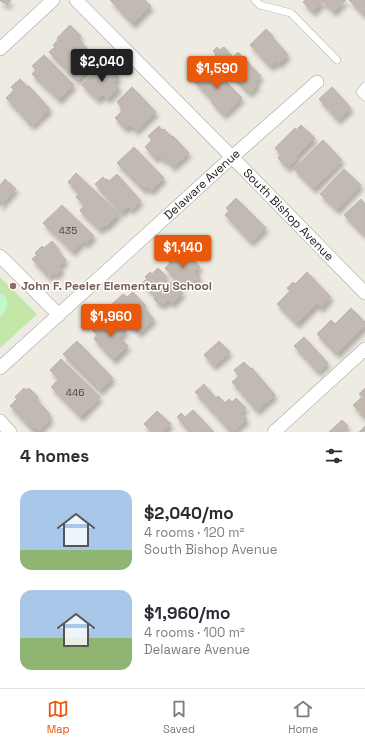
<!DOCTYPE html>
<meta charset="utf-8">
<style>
body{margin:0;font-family:"Space Grotesk",sans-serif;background:#f2f2f3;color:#2b2b33;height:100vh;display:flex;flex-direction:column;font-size:15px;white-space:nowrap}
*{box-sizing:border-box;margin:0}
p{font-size:13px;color:#7c7c81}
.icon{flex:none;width:22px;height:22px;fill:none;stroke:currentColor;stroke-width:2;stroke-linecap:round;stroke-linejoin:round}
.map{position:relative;height:432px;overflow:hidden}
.details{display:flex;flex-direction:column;background:#fff;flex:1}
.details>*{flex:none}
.price{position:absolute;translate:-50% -34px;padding:0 9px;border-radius:4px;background:#ea580c;color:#fff;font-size:13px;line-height:26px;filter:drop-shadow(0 1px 2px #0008)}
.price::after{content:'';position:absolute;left:50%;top:24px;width:12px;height:9px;margin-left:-6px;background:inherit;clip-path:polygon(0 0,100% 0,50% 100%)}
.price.active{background:#222;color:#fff}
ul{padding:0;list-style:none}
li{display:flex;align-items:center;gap:12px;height:100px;padding:0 20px}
li span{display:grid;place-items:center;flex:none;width:112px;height:80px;border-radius:12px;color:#555}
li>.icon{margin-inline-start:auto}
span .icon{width:48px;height:48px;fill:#fffc;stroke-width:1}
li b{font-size:17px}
h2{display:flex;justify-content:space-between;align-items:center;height:48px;padding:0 20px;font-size:17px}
.dock{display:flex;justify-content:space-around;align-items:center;height:56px;border-top:1px solid #e1e1e2;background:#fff;font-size:11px;color:#7c7c81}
.dock a{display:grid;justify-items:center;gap:2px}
.dock .active{color:#ea580c}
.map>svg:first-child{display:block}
.grass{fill:#c2e7a9}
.park{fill:#c0f8c9}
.building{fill:#c2bab2;stroke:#bfb3a5;filter:url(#shadow)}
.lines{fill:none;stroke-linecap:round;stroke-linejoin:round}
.service-casing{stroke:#a4a4a4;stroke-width:8}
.minor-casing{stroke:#a4a4a4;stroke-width:14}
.service{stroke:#fff;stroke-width:7}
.minor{stroke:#fff;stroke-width:13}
.education-dot{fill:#8d6e63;stroke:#fff;stroke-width:1.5}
.labels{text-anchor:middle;stroke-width:3;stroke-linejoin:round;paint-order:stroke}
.number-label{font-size:10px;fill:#464442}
.street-label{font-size:12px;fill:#1d1d1d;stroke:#fff}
.education-label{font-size:12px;font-weight:bold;fill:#785e54;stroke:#fff;text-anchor:start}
</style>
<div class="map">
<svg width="365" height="432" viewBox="0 0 365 432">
<defs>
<filter id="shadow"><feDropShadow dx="2.5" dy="4.5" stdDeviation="2" flood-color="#0004"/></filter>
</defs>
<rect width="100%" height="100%" fill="#eeebe3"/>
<!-- grass -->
<path class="grass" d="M0,277L37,314L0,348V317L3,315V294H0Z"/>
<!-- park -->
<path class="park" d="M0,294C12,298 7,310 0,317Z"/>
<!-- building -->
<path class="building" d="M0,0H11L7,5L4,2L3,3Z
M110,0H145L151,6L133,24Z
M305,0H346L334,12L323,2L313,12L303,2Z
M349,0H365V16Z
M70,25L81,36L78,39L98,60L78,81L49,52L55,47L53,45L58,40L57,38Z
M266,29L273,36L272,37L286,52H285L288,55L279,64L276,62L271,67L250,45Z
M217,47L220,50L224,47L233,57L238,52L261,76L255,83L258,85L249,93L226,70L221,62L215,55L216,54L213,51Z
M44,55L74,85L59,100L32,74L36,70L32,66Z
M105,62L119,77L114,82L119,88L108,99L103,95L98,100L82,85Z
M211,66L242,98L224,115L212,103L214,102L195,82L196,81L192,77L199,70L203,74Z
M20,79L28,87L29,86L50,109L32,126L6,98L14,90L11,87Z
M132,87L156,112L136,131L130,125L126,129L115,118L121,112V107L117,102Z
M332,87L351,108L338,120L319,99Z
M301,125L315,138L296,157L297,159L288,168L278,158L281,155L275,148L295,128L296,130Z
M159,126L162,130L164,129L172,137L173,136L189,153L173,167L166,159L164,161L159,155L156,159L145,147L152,140L148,136Z
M323,140L342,160L314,189L294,169Z
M134,147L164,178L151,191L147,187L144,190L117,163Z
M344,169L361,185L337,210L320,194Z
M76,173L119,214L106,227L105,225L100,230L81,212L80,210L85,205L76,197L79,193L68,182Z
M117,174L141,201L131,210L128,207L121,213L95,184L103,177L106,180L107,179L109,181Z
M5,179L16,189L0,206V185Z
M236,198L266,228L251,242L225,215L229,211L226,208Z
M361,199L365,204V234L364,235L344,215Z
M62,205L94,236L86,244L83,241L73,252L43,223Z
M52,241L59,249L57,250L66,260L59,266L62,269L56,276L54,273L49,277L32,259L37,255L35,253L42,246L44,248Z
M182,252L192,262L194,260L200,267L195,272L200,277L192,284L188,280L183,286L165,268L170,263L167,260L174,253L177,257Z
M158,268L167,277L164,281L168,285L172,282L183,293L172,304L168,300L163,305L160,303L159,304L154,299L156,297L142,283L147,279L145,277L150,272L152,274Z
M307,272L331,297L321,308L317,304L297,324L277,304L290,291L287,288L293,282L295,284Z
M133,292L146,306L144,308L154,319L139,333L112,304L123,294L127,297Z
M351,308L365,322V326L337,354L317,334L331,320L335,324Z
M113,317L126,331L119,337L128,346L114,360L94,339L97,335L93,331L104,320L107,324Z
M304,337L328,363L318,372L294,346Z
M77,341L113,378L100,391L63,354Z
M219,341L230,352L214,366L204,355Z
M61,359L100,397L81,417L51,387L59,379L50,370Z
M244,362L251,369L252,368L275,395L257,411L232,382L239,376L234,370Z
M204,384L216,398L218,396L225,403L229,399L232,402L236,398L246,408L241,413L247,419L233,432H231L195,392Z
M24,388L26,390L29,388L38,397L36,399L50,414L48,416L51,419L38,431L35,428L33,430L10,406L17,399L15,397Z
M365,388V418L353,405L362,397L359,394Z
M193,410L214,432H190L177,417L181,413L185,417Z
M157,411L171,424L163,432H152L144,424Z
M342,420L348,426L344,429L346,432H329Z
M365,426V432H359Z"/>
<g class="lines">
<!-- service casing -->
<g class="service-casing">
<path id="service" d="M255,0L260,5L291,13L337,60
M365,86L360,92L365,97"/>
</g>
<!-- minor casing -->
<g class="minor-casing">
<g id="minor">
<path id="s1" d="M76,0L232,157L365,293"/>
<path d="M0,49L53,0"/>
<path d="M0,256L59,315"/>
<path id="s2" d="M0,368L232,157L317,82"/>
<path d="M0,421L10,432"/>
<path d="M274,432L365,349"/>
</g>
</g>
<!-- service -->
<use href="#service" class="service"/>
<!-- minor -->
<use href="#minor" class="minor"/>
</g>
<!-- markers -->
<circle class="education-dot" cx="13" cy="286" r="4"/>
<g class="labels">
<!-- number labels -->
<g class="number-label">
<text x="68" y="234">435</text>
<text x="75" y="396">446</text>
</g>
<!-- street labels -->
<g class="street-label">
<text dy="4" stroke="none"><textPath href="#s2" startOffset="273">Delaware Avenue</textPath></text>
<text dy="4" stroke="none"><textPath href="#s1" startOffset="302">South Bishop Avenue</textPath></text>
</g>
<!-- education labels -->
<g class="education-label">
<text x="21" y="290">John F. Peeler Elementary School</text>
</g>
</g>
</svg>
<b class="price active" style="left:102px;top:83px">$2,040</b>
<b class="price" style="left:217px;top:90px">$1,590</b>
<b class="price" style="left:183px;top:269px">$1,140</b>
<b class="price" style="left:111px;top:338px">$1,960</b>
</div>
<section class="details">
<h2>4 homes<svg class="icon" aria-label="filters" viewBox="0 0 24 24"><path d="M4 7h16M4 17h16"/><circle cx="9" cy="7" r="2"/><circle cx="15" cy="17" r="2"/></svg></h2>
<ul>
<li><span style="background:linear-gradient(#a9c7e8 75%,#8fb573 0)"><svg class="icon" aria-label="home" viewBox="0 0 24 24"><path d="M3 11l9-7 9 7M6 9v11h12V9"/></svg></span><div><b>$2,040/mo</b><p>4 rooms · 120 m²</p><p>South Bishop Avenue</p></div></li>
<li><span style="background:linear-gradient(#a9c7e8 60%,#8fb573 0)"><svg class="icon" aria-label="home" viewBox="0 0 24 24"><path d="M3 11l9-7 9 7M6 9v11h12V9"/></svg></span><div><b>$1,960/mo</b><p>4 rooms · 100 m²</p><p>Delaware Avenue</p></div></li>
</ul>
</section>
<nav class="dock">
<a class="active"><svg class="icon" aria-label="map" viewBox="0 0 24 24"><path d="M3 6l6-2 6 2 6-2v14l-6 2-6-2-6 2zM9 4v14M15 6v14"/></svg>Map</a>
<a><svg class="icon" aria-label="saved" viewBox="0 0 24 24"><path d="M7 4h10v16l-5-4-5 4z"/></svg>Saved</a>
<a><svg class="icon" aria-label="home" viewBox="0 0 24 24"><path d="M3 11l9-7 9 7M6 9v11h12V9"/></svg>Home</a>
</nav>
